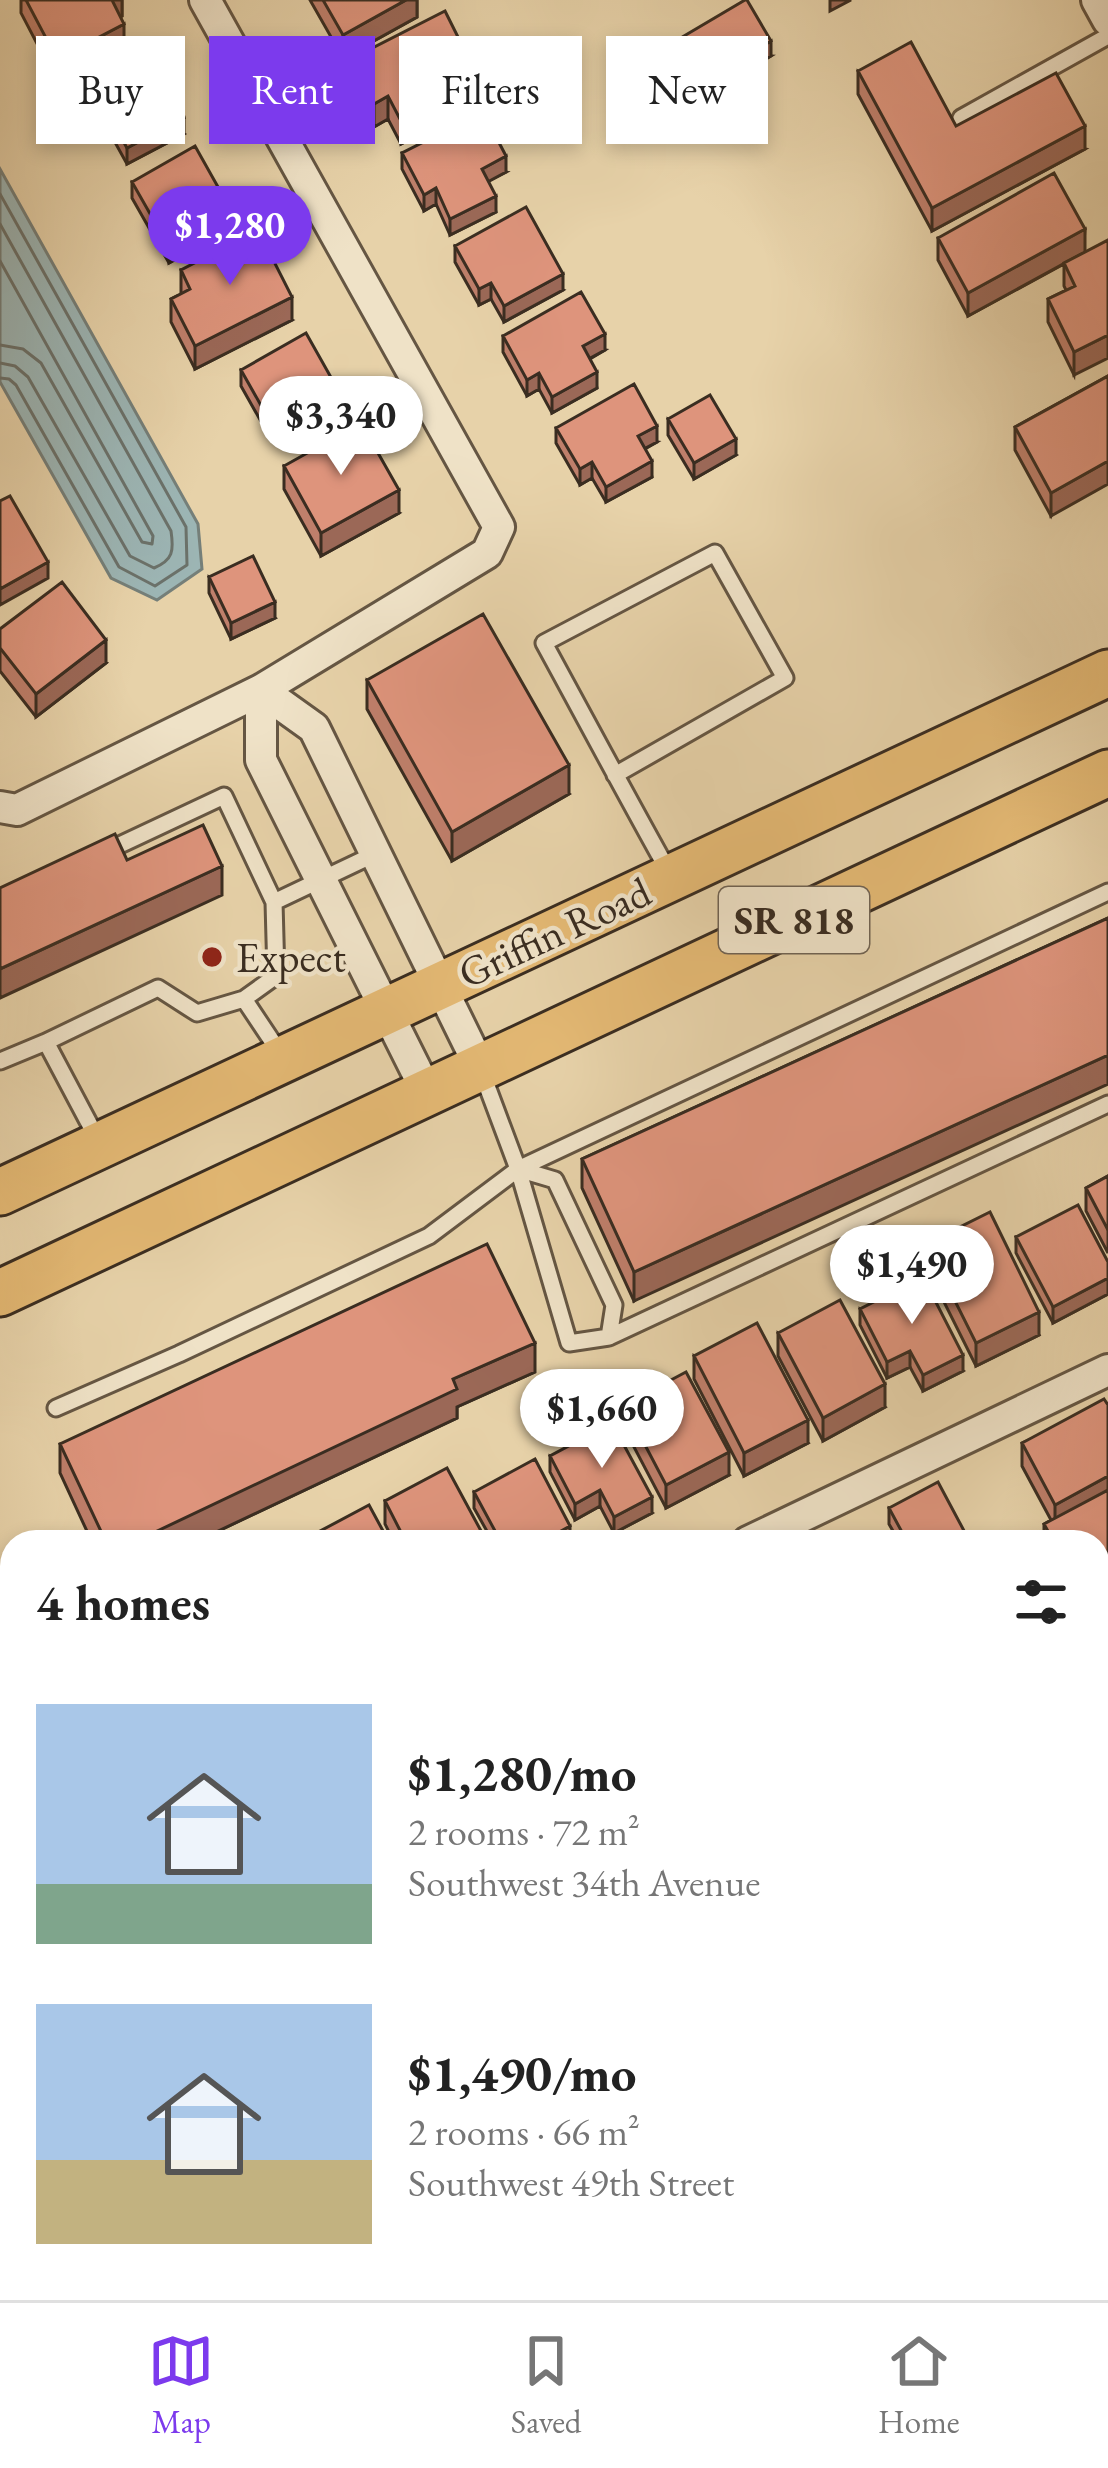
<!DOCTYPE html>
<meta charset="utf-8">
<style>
body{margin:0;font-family:"EB Garamond",serif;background:#f2f2f2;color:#222;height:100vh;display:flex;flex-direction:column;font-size:45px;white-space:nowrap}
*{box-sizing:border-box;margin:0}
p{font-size:39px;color:#767676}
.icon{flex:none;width:66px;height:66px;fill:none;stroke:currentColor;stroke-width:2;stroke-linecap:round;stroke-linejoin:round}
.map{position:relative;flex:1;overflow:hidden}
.drawer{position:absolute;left:0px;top:1530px;width:1110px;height:771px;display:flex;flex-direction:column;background:#fff;border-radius:36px 36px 0 0;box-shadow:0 6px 18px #0003}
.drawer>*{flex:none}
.top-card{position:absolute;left:36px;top:36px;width:1038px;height:108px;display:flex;gap:24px}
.price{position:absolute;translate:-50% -102px;padding:0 27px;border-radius:42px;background:#fff;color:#222;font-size:39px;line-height:78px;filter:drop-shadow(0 3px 6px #0008)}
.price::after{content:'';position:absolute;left:50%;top:72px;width:36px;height:27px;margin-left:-18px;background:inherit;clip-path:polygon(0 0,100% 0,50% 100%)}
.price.current{background:#7c3aed;color:#fff}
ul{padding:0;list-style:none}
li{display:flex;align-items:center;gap:36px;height:300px;padding:0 36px}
li span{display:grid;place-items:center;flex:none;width:336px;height:240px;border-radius:0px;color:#555}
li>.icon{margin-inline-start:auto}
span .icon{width:144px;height:144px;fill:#fffc;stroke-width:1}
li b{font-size:51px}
h2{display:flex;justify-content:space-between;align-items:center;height:144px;padding:0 36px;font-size:51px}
.chip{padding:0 42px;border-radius:0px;background:#fff;box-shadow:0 6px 18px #0003;font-size:42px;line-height:108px}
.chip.current{background:#7c3aed;color:#fff}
.tabs{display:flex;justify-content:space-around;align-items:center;height:168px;border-top:3px solid #e0e0e0;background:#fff;font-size:33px;color:#767676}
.tabs a{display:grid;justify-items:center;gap:6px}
.tabs .current{color:#7c3aed}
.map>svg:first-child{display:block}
.water{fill:#9cb5b4;stroke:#757f79;stroke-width:3}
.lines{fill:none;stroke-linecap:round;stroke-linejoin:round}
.shore{stroke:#6b716a;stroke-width:3}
.service-casing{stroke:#655643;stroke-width:21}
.minor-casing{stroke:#655643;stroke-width:36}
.primary-casing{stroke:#3a2d21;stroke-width:51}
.service{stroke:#efe2c7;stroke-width:15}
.minor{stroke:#efe2c7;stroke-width:30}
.primary{stroke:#e4b974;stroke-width:45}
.wall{fill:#bf7f6b;stroke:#3a2d21;stroke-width:3}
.shaded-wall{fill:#9b6857;stroke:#3a2d21;stroke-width:3}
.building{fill:#de947c;stroke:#3a2d21;stroke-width:3}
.poi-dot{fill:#8f2418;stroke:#efe2c7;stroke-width:4.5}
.labels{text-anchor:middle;stroke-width:9;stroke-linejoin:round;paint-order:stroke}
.shield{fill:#efe2c7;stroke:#706353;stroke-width:3}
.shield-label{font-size:39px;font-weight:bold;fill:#3a2d21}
.street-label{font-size:42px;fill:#3a2d21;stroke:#efe2c7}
.poi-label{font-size:42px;fill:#3a2d21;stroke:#efe2c7;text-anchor:start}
</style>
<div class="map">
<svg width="1108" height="2300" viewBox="0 0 1108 2300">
<rect width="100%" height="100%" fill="#e7d2a9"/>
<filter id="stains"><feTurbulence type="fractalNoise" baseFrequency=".00167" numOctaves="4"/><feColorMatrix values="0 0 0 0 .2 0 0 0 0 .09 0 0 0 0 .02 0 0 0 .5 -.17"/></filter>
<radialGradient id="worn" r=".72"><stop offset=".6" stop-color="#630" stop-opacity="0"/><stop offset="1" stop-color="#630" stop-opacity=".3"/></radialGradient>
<!-- water -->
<path class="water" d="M0,169L198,524L202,569L157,600L111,578L0,382Z
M12,2148V2289H464L469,2300H0V2154Z"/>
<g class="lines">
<!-- shore -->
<path class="shore" d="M0,194L186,527L187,565L155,586L119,567L16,385L9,379L0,378
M0,224L171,531C174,551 173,560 154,568L130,556L28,377L15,366L0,363
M0,261L153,536L152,544L142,542L41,363L23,349L0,345"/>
<!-- service casing -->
<g class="service-casing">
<path id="service" d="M961,118L1108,36
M615,775L785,678L715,553L544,643C586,720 627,797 670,874
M109,850L224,796L274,902L276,976L244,999
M274,902L375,854
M0,1061L46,1042
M481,1070L518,1169L569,1343L609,1337L614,1305L555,1180L518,1169
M99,1142L46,1042L158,988L197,1013L244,999L282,1056
M609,1337L1108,1104
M56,1408L179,1354L429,1236L518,1169L1108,892"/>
</g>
<!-- minor casing -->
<g class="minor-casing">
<path id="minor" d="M1097,0L1108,20
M261,690L314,728L480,1067
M261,690V760L427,1092
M0,807L17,810L261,690L487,553L499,527L205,0
M748,1542L1108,1370
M0,1892L12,1887
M1098,2158L1108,2179
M724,2289L730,2300"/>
</g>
<!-- primary casing -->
<g class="primary-casing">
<path id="primary" d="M0,1192L1108,673
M0,1293L1108,773"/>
</g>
<!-- service -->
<use href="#service" class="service"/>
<!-- minor -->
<use href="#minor" class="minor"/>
<!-- primary -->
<use href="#primary" class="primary"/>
</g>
<!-- wall -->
<path class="wall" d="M21,0H122V16L120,17L124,47L57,82L21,13Z
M310,0H417V17L343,58Z
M662,49L771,56L686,106L662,64Z
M351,59L465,74L441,86L447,120L401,144L388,119L374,127L351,82Z
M858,71L956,126L1085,149L932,231L858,94Z
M90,82L184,134L127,164L90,97Z
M402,153L506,172L488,181L496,212L450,235L436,204L424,211L402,169Z
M132,182L232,228L169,263L132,198Z
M1085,229L1074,375L1048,322V299L1066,290L1064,286V264L968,316L938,260V238Z
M455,246L563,290L504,322L491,299L479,305L455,262Z
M181,270L292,320L195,369L171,322V299L181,294Z
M503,336L605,350L590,359L597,388L552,413L539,389L527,396L503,352Z
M241,370L342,413L292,442L278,417L263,425L241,386Z
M1108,376L1051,516L1015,450V427Z
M668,419L736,455L694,479L668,435Z
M556,428L657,442L645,449L652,477L606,502L592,478L580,485L556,443Z
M284,466L399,513L321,556L284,489Z
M209,577L275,618L231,639L209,593Z
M0,629L106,663L36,717L0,671Z
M367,680L569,794L452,861L367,709Z
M1108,918L634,1301L582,1188V1159Z
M1108,1176V1253L1086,1211V1188Z
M954,1230L1039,1335L976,1366L932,1278V1255L954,1245Z
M1016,1237L1108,1262V1294L1053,1323L1016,1253Z
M860,1309L963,1371L923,1391L910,1367L887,1378L860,1325Z
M778,1333L885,1407L823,1441L778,1356Z
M694,1356L808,1443L744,1476L694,1379Z
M535,1372L457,1407V1418L195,1542H92L60,1473V1444Z
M624,1405L729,1475L666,1508L624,1428Z
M1108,1405V1660L1098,1641V1542H1044V1524L1051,1520L1022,1466V1443Z
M550,1456L652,1513L614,1533L600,1506L575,1520L550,1472Z
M474,1492L570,1542H493L474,1508Z
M385,1501L487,1542H394L385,1524Z
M889,1508L970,1542L897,1538L889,1524Z
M12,1666V1734L0,1711V1672Z
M1108,2001V2034L1101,2020V2005Z
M563,2289H630L609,2300H568Z
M783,2289H899L905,2300H788Z
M970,2289H1082L1061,2300H975Z"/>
<!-- shaded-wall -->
<path class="shaded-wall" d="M111,0H122V16L111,21Z
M406,0H417V17L343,58V35Z
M830,0H851L830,11Z
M124,24V47L57,82V59Z
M771,41V56L686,106V90Z
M465,51V74L432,91V68Z
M388,96V119L374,127V104Z
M447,97V120L401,144V121Z
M184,118V134L127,164V148Z
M1085,126V149L932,231V208Z
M506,156V172L482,185V169Z
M436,188V204L424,211V195Z
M496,196V212L450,235V219Z
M232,212V228L169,263V247Z
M1085,229V252L968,316V293Z
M563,274V290L504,322V306Z
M491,283V299L479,305V289Z
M292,297V320L195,369V346Z
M605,334V350L583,362V346Z
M1108,335V358L1074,375V352Z
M597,372V388L552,413V397Z
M539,373V389L527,396V380Z
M342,397V413L292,442V426Z
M278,401V417L263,425V409Z
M657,426V442L638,452V436Z
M736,439V455L694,479V463Z
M652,461V477L606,502V487Z
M1108,461V484L1051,516V493Z
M592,462V478L580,485V469Z
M399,490V513L321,556V533Z
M48,562V578L0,605V589Z
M275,602V618L231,639V623Z
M106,640V663L36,717V694Z
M569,765V794L452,861V832Z
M222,866V895L0,998V969Z
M1108,1055V1084L634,1301V1272Z
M1108,1278V1294L1053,1323V1307Z
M1039,1312V1335L976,1366V1343Z
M535,1343V1372L457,1407V1418L195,1542H134L453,1379Z
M910,1351V1367L887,1378V1362Z
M963,1355V1371L923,1391V1375Z
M885,1384V1407L823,1441V1418Z
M808,1420V1443L744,1476V1453Z
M729,1452V1475L666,1508V1485Z
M1108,1476V1499L1055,1528V1505Z
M600,1490V1506L575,1520V1504Z
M652,1497V1513L614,1533V1517Z
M570,1526V1542H541Z
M1108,1571V1594L1098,1600V1577Z
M12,1798V1814L0,1820V1804Z
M1108,1854V1877L1098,1882V1860Z
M1108,1951V1974L1098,1980V1957Z
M12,2026V2049L2,2054V2031Z
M600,2289H630L609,2300H579Z
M836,2289H879L858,2300H815Z
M1037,2289H1082L1061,2300H1016Z"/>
<!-- building -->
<path class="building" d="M26,0H112L124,24L57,59Z
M323,0H406L343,35Z
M745,0H747L771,41L686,90L662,49Z
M445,11L465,51L432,68L447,97L401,121L388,96L374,104L351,59Z
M911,42L956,126L1056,73L1085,126L932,208L858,71Z
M147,50L184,118L127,148L90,82Z
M483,112L506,156L482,169L496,196L450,219L436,188L424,195L402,153Z
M195,146L232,212L169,247L132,182Z
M1054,173L1085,229L968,293L938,238Z
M526,207L563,274L504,306L491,283L479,289L455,246Z
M258,230L292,297L195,346L171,299L190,289L181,270Z
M1108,240V335L1074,352L1048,299L1075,286L1064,263Z
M581,292L605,334L583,346L597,372L552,397L539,373L527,380L503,336Z
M306,333L342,397L292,426L278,401L263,409L241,370Z
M1108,376V461L1051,493L1015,427Z
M634,384L657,426L638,436L652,461L606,487L592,462L580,469L556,428Z
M710,395L736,439L694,463L668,419Z
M361,423L399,490L321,533L284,466Z
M10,496L48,562L0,589V501Z
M253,556L275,602L231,623L209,577Z
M62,582L106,640L36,694L0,648V629Z
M483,614L569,765L452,832L367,680Z
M203,825L222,866L0,969V888L115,834L127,860Z
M1108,918V1055L634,1272L582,1159Z
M1108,1176V1230L1086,1188Z
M1078,1205L1108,1262V1278L1053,1307L1016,1237Z
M990,1212L1039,1312L976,1343L932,1255L960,1242L954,1230Z
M487,1244L535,1343L453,1379L457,1389L134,1542H106L60,1444Z
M923,1277L963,1355L923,1375L910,1351L887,1362L860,1309Z
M840,1300L885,1384L823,1418L778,1333Z
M757,1323L808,1420L744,1453L694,1356Z
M686,1372L729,1452L666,1485L624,1405Z
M1104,1399L1108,1405V1476L1055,1505L1022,1443Z
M612,1423L652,1497L614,1517L600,1490L575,1504L550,1456Z
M535,1459L570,1526L541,1542H501L474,1492Z
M447,1468L487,1542H406L385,1501Z
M938,1482L970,1542H889L903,1534L889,1508Z
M1108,1490V1571L1098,1577V1542H1054L1044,1524Z
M369,1505L389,1542H309L307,1538Z
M1108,1587V1637L1098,1619V1592Z
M12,1666V1711L0,1689V1672Z
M0,1728L12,1750V1798L0,1804Z
M1108,1771V1854L1098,1860V1777Z
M1108,1866V1951L1098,1957V1872Z
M12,1920V2026L2,2031L0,2028V1926Z
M1108,2001V2018L1101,2005Z
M571,2289H600L579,2300H577Z
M636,2289H665L671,2300H615Z
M795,2289H836L815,2300H801Z
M868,2289H899L905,2300H847Z
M981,2289H1037L1016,2300H987Z"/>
<!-- markers -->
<circle class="poi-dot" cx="212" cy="957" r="12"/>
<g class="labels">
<!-- shield labels -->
<rect class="shield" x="719" y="887" width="150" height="66" rx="9"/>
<g class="shield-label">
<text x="794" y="934">SR 818</text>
</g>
<!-- street labels -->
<g class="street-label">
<text transform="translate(554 932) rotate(-25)" y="15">Griffin Road</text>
</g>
<!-- poi labels -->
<g class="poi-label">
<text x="236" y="972">Expect</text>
</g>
</g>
<rect width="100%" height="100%" filter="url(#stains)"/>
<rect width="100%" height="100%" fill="url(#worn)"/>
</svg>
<b class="price current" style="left:230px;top:288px">$1,280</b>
<b class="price" style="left:341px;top:478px">$3,340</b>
<b class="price" style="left:912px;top:1327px">$1,490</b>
<b class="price" style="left:602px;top:1471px">$1,660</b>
<div class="top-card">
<a class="chip">Buy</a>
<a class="chip current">Rent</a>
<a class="chip">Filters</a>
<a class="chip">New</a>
</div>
<section class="drawer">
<h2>4 homes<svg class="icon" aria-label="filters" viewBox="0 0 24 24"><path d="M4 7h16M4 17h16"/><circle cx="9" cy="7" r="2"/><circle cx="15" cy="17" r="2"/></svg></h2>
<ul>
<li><span style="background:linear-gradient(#a9c7e8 75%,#7fa58c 0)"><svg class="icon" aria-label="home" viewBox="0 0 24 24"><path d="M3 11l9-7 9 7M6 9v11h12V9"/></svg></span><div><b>$1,280/mo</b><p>2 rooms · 72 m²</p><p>Southwest 34th Avenue</p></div></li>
<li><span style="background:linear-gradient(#a9c7e8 65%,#c2b280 0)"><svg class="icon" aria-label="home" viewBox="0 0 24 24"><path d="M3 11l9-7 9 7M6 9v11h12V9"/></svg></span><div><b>$1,490/mo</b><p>2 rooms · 66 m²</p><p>Southwest 49th Street</p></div></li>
</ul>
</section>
</div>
<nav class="tabs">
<a class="current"><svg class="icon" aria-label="map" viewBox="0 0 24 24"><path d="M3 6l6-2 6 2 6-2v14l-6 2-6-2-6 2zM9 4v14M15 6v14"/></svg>Map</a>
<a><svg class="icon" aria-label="saved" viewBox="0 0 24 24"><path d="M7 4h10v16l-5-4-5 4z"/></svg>Saved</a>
<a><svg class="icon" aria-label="home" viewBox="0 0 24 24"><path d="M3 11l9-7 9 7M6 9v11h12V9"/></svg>Home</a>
</nav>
